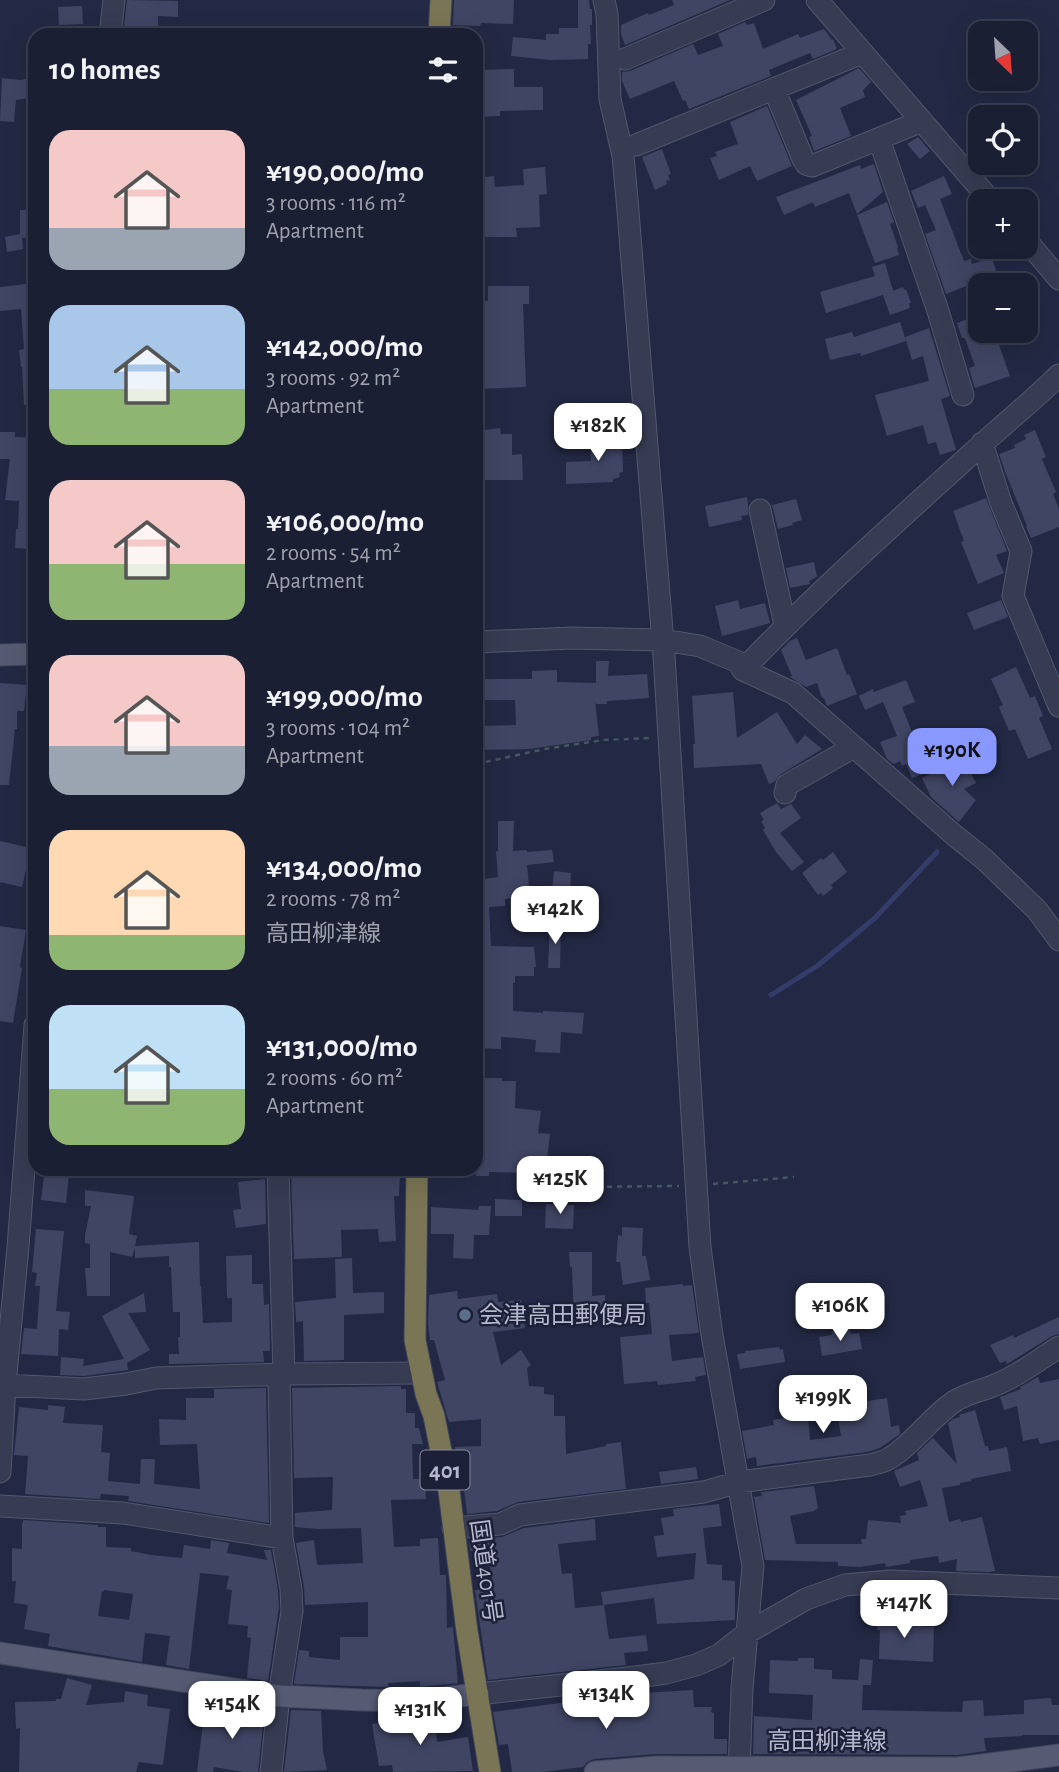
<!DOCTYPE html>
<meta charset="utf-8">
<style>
body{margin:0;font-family:"Alegreya Sans","Noto Sans JP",sans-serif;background:#272c3f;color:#f1f3f6;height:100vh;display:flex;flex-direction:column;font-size:26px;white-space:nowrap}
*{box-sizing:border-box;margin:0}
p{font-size:23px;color:#9fa2ac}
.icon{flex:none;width:38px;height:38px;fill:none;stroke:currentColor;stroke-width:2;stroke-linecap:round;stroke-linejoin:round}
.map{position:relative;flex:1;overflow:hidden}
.sheet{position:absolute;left:28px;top:28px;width:455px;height:1148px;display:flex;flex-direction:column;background:#1a1f33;border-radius:21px;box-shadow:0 7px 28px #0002,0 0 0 2px #383d4e}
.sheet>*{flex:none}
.needle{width:46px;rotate:155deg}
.fabs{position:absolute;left:968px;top:21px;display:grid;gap:14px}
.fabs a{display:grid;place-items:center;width:70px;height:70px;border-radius:14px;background:#1a1f33;box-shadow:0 7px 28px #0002,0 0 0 2px #383d4e;font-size:35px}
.price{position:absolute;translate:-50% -60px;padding:0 16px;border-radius:14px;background:#fff;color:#222;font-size:23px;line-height:46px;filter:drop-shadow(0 2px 4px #0008)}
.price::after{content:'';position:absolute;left:50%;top:42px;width:21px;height:16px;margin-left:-10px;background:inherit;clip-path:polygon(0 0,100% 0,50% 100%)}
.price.on{background:#8898ff;color:#111}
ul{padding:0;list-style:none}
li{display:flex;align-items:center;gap:21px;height:175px;padding:0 21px}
li span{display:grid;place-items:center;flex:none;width:196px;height:140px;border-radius:21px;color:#555}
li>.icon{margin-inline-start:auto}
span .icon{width:84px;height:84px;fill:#fffc;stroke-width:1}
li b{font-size:30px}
h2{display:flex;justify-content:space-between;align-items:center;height:84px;padding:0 21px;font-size:30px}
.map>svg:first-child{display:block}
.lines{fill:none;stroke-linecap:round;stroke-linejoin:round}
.stream{stroke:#343d6a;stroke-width:5}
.building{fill:#404564;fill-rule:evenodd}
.minor-casing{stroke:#53576d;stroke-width:23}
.major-casing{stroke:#42455c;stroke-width:23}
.highway-casing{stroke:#40445a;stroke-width:23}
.path{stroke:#445661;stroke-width:2.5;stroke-dasharray:5 5;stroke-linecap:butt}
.minor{stroke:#383c53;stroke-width:21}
.major{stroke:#565b73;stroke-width:21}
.highway{stroke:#7a7554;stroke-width:21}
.service-dot{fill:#5c6f8a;stroke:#1d2138;stroke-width:2.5}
.labels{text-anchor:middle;stroke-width:5;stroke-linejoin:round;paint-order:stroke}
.shield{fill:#1d2138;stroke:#878ba0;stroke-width:2}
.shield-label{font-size:23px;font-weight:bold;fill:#b5b8cd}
.poi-label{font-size:24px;fill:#b5b8cd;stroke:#1d2138;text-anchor:start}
.street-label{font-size:24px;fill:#b5b8cd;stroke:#1d2138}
</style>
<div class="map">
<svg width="1059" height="1772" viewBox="0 0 1059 1772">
<rect width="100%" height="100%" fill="#232944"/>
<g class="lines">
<!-- stream -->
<path class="stream" d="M771,995L817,966L875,918L937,852"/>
</g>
<!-- building -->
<path class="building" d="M127,0L178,1V17L158,16V35H123Z
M454,0H514L513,24L481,23L480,26L453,25Z
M578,0H589L590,9H592V25H590L591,44H588V59L551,60L511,56L513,37L546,40V34H559V28H578Z
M672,0H730L625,45L621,34V25L648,13L649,15L674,5Z
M82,6L83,24L59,25L58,7Z
M745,22L747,25L754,23L763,49L798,34L800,38L824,29L832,40L833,39L837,49L813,59L810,53L769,70L771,76L689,109L685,100L683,101L674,81L630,99L622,81V72L630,71L693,44L698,55L723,46L718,34Z
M859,68L871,82L863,90L865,97L840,108L851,136L814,151L809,137L812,136L796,100Z
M514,69V87H543V110L500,111V116L476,117V70Z
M35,77V97L16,100L14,122L0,121L2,78L21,80Z
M767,106L792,166L757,181L750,166L719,180L710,158L717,156L715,152L738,144L730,122Z
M918,137L930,151L920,159L907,144Z
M662,149L671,174L668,175L670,180L666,181L667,184L655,190L642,157Z
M874,164L883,192L857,214L849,193L815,207L813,202L784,215L776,197L860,165L861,169Z
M545,167L547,194L539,195L540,227L516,228L517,237H476V178L494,176L495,187L524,185L523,169Z
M944,176L952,194L940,199L964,261L971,259L972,264L992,258L997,274L946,294L925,234L936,230L925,205L918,208L911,191Z
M887,202L894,222L890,224L898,247L897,248L899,255L875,263L857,215Z
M20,210H35V237L22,238L23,249L7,252L5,237L20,234Z
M885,263L893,291L903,287L904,290L906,289L911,303H909L910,308L890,315L883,295L826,313L820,292L875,276L872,267Z
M35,283V405H24L22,367H21L19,350L24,349L21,309L0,311V287Z
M488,286H529V304H523L526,387L476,389V301H488Z
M980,315V331H994L1010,376L975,388L969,368L975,366L965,338H962L957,323Z
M900,322L906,341L861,356L860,353L830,360L825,339L852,332L854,337Z
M929,328L950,396L941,399L956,450L940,455L936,442L928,444L923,425L887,436L875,395L929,381L923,356L912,360L905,337Z
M500,428L501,434H512V455L522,454L523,480H476V431Z
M1035,430L1046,457L1042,459L1056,492L1053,494L1059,509V527L1031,538L1026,527L1027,526L1006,474L999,454L1015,448L1014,445L1026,439L1024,435Z
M0,432H15V437L35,438V528H33L30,549L15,548L16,529H18L19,501L5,500L10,459H0Z
M622,437L623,472L619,473L620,477L613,479V482L566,484V462L591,461L590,440Z
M747,497L748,504V515L741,516L742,520L709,527L705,506Z
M986,498L1007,551L996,555L1004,573L978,584L961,542L964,541L953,511Z
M796,499L802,520L792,523L793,525L778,529L772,505Z
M814,562L817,577L809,581L810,584L790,588L786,568Z
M738,600L740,609L765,603L770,623L722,636L715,606Z
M1001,600L1008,617L974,630L967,613Z
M797,638L806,660L837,648L847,675L849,674L857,694L827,706L824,698H822L817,683L806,687L790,677L792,676L781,650L790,641Z
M596,661H609L608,676L647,674L649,698L607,701V704H596L595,701L599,736L591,737V740L529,749L476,750V726L516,725L515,700H476V679H532V671L557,670V682L596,683Z
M1016,667L1030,698L1035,696L1043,716L1039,718L1052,749L1028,759L1015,729L1009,731L999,707L1003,705L991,679Z
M906,680L915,702L902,707L928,772L912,778L906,764L902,766L900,761L894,764L887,759L880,742L897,736L883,702L865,710L859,696L873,689L874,692Z
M0,683L27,685L24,711H17V729H15L9,785H0Z
M733,692L737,738L777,712L797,744L805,735L822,749L781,774L774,782L769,784L761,764L694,768L693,744H695L692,696Z
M964,758L976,783L964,789L976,800L959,822L931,797L922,778Z
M777,803L781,809L791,804L801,818L780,833L804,862L792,871L776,852L763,830L765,828L761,821L764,820L760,813Z
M498,821H514L513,851L527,850V852L552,850L554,862L527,865L530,896L505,899V906L489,907L491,946L534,947L536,967H534V976H515V983H513V1011L543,1013V1011L584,1013L582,1034L561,1032L560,1053L535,1052L536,1040L517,1038L501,1037V1049L476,1048L478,982H476V880L498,877L496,851H498Z
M0,841L31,848L22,887L0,882Z
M833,852L847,872L831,885L833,888L823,896L821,893L818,895L802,873L821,858L823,860Z
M554,871L571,873L570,893L552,891Z
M550,924H561L560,968H548Z
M0,926L26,930L20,967L22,968L13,1023L0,1021Z
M476,1078H502V1081H516L515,1108L541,1111L538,1133L550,1134L547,1159L565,1161L562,1178L541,1174V1178L528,1177L529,1173L489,1172V1176H476Z
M304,1169H356V1173H400L399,1196H394L396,1241L379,1242L378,1229L341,1230L342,1257L294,1259L291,1173L304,1172Z
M45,1170L69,1174L66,1203L41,1200Z
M265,1179L266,1224L236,1228L233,1210L241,1209L238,1182Z
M85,1190L134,1196L129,1234L137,1236L135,1246L199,1242L200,1286H201L203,1323L232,1322V1298H227L226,1256L252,1255V1284H263L264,1305L269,1304L270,1351H263L264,1362L169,1364V1354H179L178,1337H180V1312H173L171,1267H169V1256L135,1258V1248L132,1257L110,1252V1296H87L85,1268H90V1244L85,1243V1235L91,1206H85Z
M495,1199L522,1200V1216H495Z
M546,1204L574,1205L573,1229L545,1228Z
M479,1206H491L489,1235H474L473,1259L453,1258L454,1234H431V1207L478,1210Z
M622,1227L643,1228L642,1256H646L650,1280L623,1285L620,1262H616L618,1235L622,1236Z
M36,1229L64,1231L56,1311L70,1312L68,1330L59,1329L58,1356L21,1354L24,1328L37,1329L40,1286H35L37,1273L32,1272Z
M569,1252H592V1296L605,1295L606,1320L574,1321L572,1267H570Z
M352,1258L353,1293L384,1292V1313L344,1315V1360L304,1361L303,1321L296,1322L295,1302L336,1298L335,1259Z
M683,1284V1286L692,1285L699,1333L669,1335L672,1361L703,1357L706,1375L695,1377L696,1381L658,1385L657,1381L624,1384L620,1337L652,1334L649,1303H646L645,1288Z
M457,1291L458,1299L497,1294L498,1302L521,1300L525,1328L493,1332L501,1365L521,1350L531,1365L527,1368L529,1386L544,1387V1394L554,1395V1416H565L566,1454L606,1446V1444L621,1442L626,1489L518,1502L497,1511L467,1514L463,1480H460L455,1447L481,1446V1419L449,1422L437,1382L445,1380L434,1340H430L428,1324L429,1295Z
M144,1293L146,1312L128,1313L150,1350L127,1363L128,1370L84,1376L60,1375L61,1357L84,1359L83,1366L124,1359L102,1316Z
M1059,1317V1334L1052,1336L1007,1364L1006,1361L1000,1363L990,1345L1013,1335L1014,1338Z
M850,1329L851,1334L859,1333L862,1349L822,1356L819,1337L832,1335L831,1332Z
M779,1347L780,1350L783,1349L785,1362L740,1369L737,1354L745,1353V1351Z
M1038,1377L1040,1383L1059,1379V1440L1040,1444L1038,1438L1023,1441L1017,1406L1004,1410L1000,1397L1021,1389L1020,1387Z
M401,1386V1389H406V1413H415V1428H419L423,1444H412L413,1479H425L426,1499L391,1500L394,1547L420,1546V1539L438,1538L440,1575H446L447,1628L453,1627L458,1683L420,1687V1681L388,1683V1687L294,1684L299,1650L309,1651V1657L340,1660V1637H368V1602L305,1605L304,1587L296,1543L314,1540L317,1565L363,1563L361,1528L319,1529L295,1527V1513L332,1510L333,1477L294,1478L292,1388Z
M266,1388L269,1523L128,1501L129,1496L101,1494L100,1499L25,1494L28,1456L14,1455L19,1407L48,1410V1405L65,1407L63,1423L103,1425L101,1452L110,1453L108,1481L140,1484L141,1459H155L154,1484L200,1489L197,1444L160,1445L159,1419L186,1420V1398H214V1389Z
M887,1398L891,1427L899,1425L900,1434L880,1448L867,1452L757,1466L756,1457L747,1459L742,1431L774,1425L773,1420L808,1414L810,1440L841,1436L836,1406Z
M975,1410L985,1446H988L989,1451L1007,1447L1011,1471L971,1479L972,1481L960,1483V1485L942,1488L949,1522L960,1519L961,1522L982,1517L995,1571L989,1572L956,1571L957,1559L939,1563L938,1556L910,1560V1563L886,1567L885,1563L860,1567L838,1566V1562L765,1560L754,1497L762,1496L761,1492L814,1486L818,1508L814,1511L790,1516L796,1544H862L861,1539H866L868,1520L901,1523L900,1516L906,1515L905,1511L928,1506L920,1480L900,1487L894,1471L919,1460L917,1453L933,1438L957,1464L948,1423L953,1419L960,1417L959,1415Z
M696,1467L698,1479L661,1484L659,1472Z
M719,1504L722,1526L703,1528L707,1564L722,1565V1580L735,1581V1620L657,1624L654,1598L603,1605L601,1592L694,1579L696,1553L657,1557L654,1536L664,1535L661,1518L674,1516L673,1509Z
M595,1519L596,1540L558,1544L562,1574L572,1573L575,1608L604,1605L609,1639L646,1635L648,1651L624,1653L626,1665L488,1680L475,1590L493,1588L488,1549L470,1551L469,1540L502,1537L524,1528Z
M23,1520L98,1525V1527H106V1547L131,1548V1551L151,1555L182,1558L184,1545L210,1549L211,1540L229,1543L227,1553L267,1560L264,1550H271L278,1590L279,1607L268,1681L247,1678L251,1638L247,1637L248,1626L228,1624L232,1590L226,1589L229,1576L200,1573L189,1669L166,1665L170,1636L145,1633L142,1662L48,1646L50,1634L24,1629L28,1605L14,1603L16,1581H12V1548L22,1549V1523H23ZM104,1590L133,1594L129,1620L98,1616L102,1591L104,1592Z
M877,1613H901V1625L934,1627L933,1662L879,1659L880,1630H877Z
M798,1658H814V1669L832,1670V1679L858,1680L860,1659L873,1660L871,1685H863L862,1710L962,1712L963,1701L983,1700L984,1716L1024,1714V1700L1051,1698L1052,1705H1059V1735H1022V1736L984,1738L986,1751L957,1755L753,1754L754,1716L812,1720L813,1695L769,1693L770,1660L798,1661Z
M67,1678L92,1685L86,1705L124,1702L125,1691L148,1695L147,1706L170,1709L163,1765L139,1762L136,1772H19L20,1728L16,1729L15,1702L56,1701V1699H61Z
M693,1690L694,1707H712L711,1712L714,1713V1739H727V1754H656L594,1759L587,1762L583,1767L542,1772H512L508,1744L499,1745L493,1712L582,1700L583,1703L610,1700V1696H643L642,1693Z
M244,1704L265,1707L258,1772H244L214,1767L213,1772H197L204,1715L235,1719L237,1706L244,1707Z
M291,1710L321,1711L323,1751L327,1770L284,1772Z
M435,1712L437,1742L468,1737L473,1771L393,1772L392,1765L379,1766L372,1724L420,1719V1714Z"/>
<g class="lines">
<!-- minor casing -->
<g class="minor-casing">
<path id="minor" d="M604,0L607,14L610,99L623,156L627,199L664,655L700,1247L712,1335L753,1566L742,1688L739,1772
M817,0L991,201
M110,35L114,0
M625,59L764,0
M774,89L803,159L806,164L812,166L922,121
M879,139L938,311L963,395
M636,145L862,53
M1026,240L1059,279
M982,443L1001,503L1021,551L1013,596L1059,706
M760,510L785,625
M476,642L572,638L663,640L700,646L738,662L743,670L793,693L954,835L984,859L1037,910L1059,940
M743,670C818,591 900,519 980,446C1006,422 1034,400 1059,375
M785,793L787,785L854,747
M278,1169L284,1374
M5,1385L84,1389L126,1384L156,1378L284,1374L421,1373
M0,1472L5,1385L18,1247L35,1025
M0,1506L123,1513L282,1538
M453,1528L500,1524L520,1515L704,1492L739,1482L870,1465C877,1463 884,1462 890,1458C914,1443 932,1416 955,1401C966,1394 977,1392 990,1387C1015,1378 1037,1361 1059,1347
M478,1694L636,1677L666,1673L696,1665L719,1655L747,1633L806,1599L845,1585L890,1581L1059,1588
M271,1772L279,1696L292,1611L291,1589L282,1538L279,1374"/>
</g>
<!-- major casing -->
<g class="major-casing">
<path id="major" d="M0,655L35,654
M0,1653L279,1696L362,1700L414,1701L478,1694
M595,1772L657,1767L958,1768L1059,1755"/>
</g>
<!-- highway casing -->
<g class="highway-casing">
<path id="highway" d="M439,35L441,0
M417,1169L415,1340L426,1394L434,1416L449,1491L467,1631L490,1772"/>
</g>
<!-- path -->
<path class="path" d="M476,764L545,749L604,740L651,738
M713,1184L794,1177
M577,1187L679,1186"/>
<!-- minor -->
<use href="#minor" class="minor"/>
<!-- major -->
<use href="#major" class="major"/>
<!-- highway -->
<use href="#highway" class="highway"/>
</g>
<!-- markers -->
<circle class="service-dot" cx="465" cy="1315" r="7"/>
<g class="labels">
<!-- shield labels -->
<rect class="shield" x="420.5" y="1450.5" width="49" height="39" rx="5"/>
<g class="shield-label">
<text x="445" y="1478">401</text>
</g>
<!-- poi labels -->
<g class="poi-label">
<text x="479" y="1323">会津高田郵便局</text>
</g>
<!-- street labels -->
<g class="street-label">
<text transform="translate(486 1571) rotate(82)" y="8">国道401号</text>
<text x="827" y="1749">高田柳津線</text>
</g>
</g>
</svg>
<div class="fabs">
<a><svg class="needle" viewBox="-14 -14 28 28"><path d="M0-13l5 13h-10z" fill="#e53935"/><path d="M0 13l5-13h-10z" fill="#9fa2ac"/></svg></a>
<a><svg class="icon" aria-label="locate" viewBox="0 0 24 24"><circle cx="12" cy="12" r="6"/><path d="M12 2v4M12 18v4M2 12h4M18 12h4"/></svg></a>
<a>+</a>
<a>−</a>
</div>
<b class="price" style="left:598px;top:463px">¥182K</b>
<b class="price on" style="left:952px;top:788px">¥190K</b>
<b class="price" style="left:555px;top:946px">¥142K</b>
<b class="price" style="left:560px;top:1216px">¥125K</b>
<b class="price" style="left:840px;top:1343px">¥106K</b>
<b class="price" style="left:823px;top:1435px">¥199K</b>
<b class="price" style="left:904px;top:1640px">¥147K</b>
<b class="price" style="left:606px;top:1731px">¥134K</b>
<b class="price" style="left:232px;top:1741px">¥154K</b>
<b class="price" style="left:420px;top:1747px">¥131K</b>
<section class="sheet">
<h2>10 homes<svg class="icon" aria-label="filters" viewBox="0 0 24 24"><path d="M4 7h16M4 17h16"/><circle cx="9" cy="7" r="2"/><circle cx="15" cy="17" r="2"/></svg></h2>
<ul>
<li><span style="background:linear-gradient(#f6c9c9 70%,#9aa5b1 0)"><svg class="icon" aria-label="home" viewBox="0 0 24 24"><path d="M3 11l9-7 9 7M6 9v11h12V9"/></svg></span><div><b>¥190,000/mo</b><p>3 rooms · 116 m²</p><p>Apartment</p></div></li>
<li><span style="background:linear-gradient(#a9c7e8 60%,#8fb573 0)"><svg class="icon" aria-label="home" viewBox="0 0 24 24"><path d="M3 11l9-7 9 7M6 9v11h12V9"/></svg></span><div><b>¥142,000/mo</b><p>3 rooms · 92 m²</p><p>Apartment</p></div></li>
<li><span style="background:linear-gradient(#f6c9c9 60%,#8fb573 0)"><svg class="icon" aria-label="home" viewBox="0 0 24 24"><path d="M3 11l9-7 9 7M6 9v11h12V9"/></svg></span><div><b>¥106,000/mo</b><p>2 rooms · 54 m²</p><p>Apartment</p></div></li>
<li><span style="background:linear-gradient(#f6c9c9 65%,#9aa5b1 0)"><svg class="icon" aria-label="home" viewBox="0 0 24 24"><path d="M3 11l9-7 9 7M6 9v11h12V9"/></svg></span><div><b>¥199,000/mo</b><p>3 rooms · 104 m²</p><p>Apartment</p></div></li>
<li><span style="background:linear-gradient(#ffd9b3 75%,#8fb573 0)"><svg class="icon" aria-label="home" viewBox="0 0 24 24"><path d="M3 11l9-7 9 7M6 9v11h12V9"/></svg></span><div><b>¥134,000/mo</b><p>2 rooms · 78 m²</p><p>高田柳津線</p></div></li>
<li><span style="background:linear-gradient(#bfe0f5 60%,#8fb573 0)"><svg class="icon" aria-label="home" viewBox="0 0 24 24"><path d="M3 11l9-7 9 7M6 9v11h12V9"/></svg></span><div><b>¥131,000/mo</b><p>2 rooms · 60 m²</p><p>Apartment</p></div></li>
</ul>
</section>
</div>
